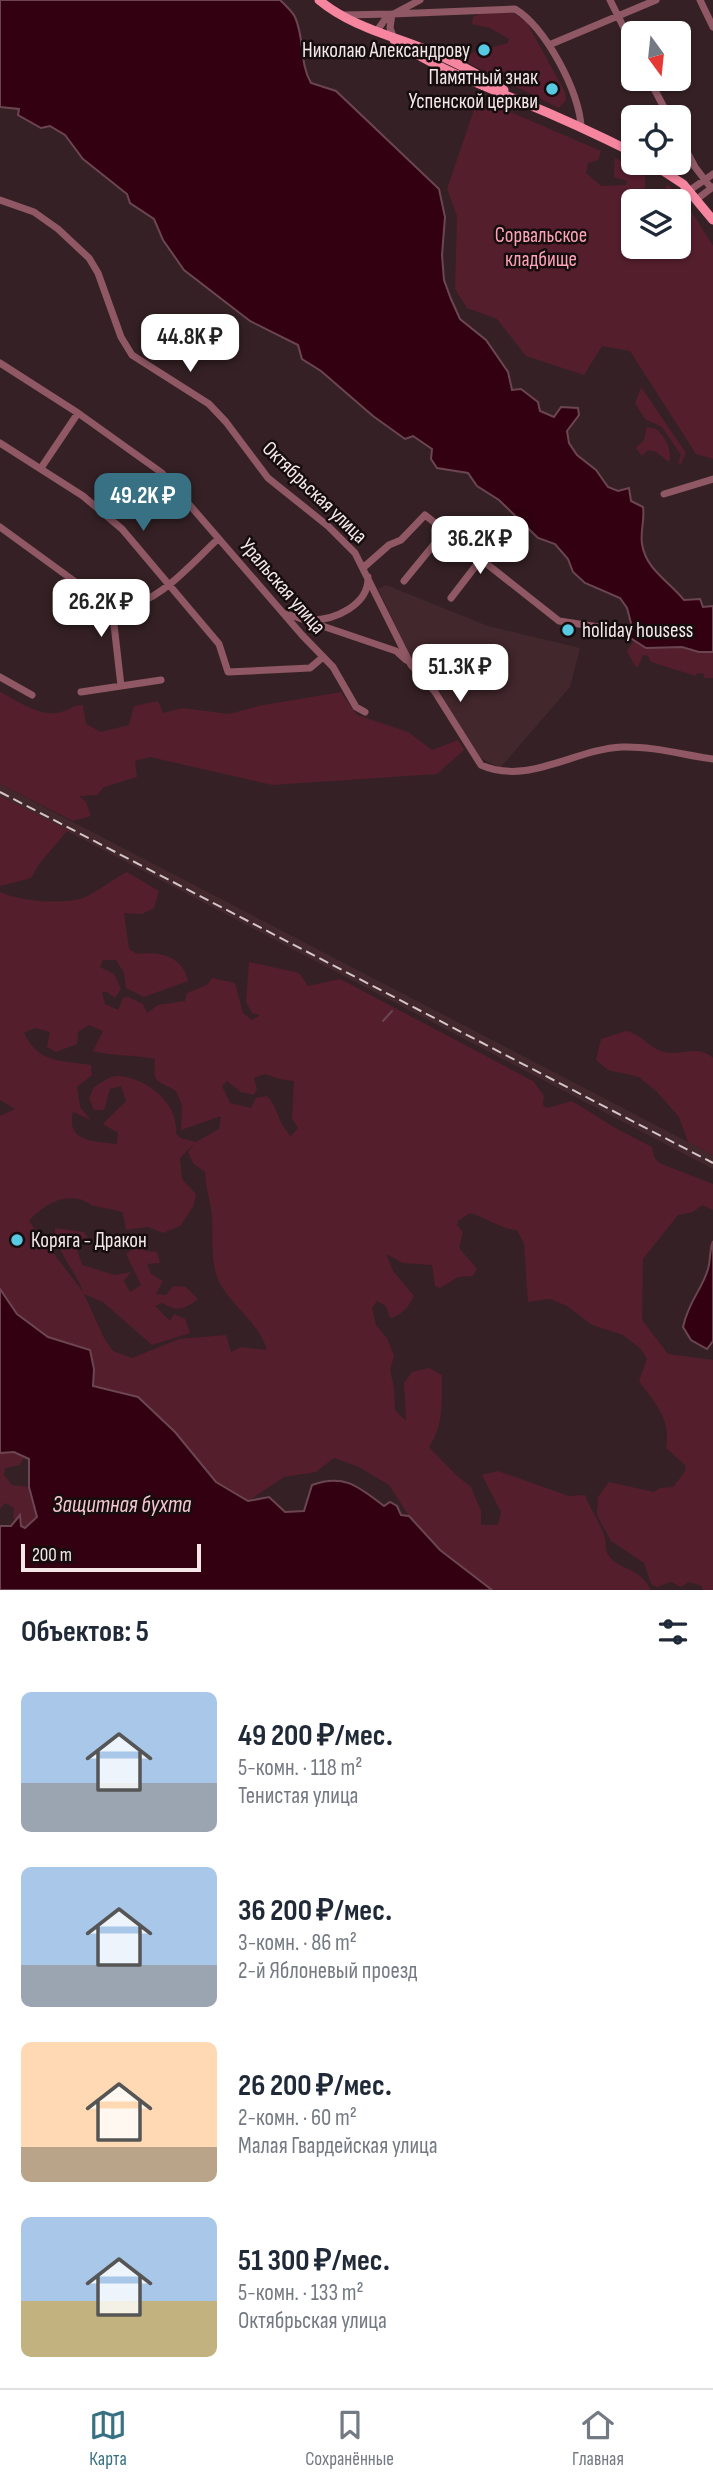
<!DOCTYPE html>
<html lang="ru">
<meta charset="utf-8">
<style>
body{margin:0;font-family:"Sofia Sans Condensed",sans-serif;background:#f6f6f7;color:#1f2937;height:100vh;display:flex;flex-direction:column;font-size:26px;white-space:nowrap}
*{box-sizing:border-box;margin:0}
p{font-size:23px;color:#747a83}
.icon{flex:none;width:38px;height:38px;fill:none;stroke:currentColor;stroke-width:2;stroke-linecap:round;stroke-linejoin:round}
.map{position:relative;height:1590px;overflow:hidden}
.sheet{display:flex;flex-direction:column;background:#fff;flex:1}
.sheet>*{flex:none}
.needle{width:46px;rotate:165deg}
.buttons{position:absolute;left:621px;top:21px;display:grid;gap:14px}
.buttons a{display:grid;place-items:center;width:70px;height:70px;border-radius:10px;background:#fff;box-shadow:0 2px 5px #0004;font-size:35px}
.scale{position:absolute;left:21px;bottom:18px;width:180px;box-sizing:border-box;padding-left:7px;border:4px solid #f5e7e9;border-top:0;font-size:19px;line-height:24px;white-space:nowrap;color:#f5e7e9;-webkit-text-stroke:5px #160d0f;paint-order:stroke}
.price{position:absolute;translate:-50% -60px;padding:0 16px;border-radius:14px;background:#fff;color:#222;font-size:23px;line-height:46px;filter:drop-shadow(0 2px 4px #0008)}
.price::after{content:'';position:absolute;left:50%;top:42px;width:21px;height:16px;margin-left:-10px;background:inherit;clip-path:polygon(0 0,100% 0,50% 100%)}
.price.on{background:#397184;color:#fff}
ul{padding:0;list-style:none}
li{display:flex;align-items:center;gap:21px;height:175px;padding:0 21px}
li span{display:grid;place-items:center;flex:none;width:196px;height:140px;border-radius:10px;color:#555}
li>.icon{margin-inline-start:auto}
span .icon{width:84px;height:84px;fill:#fffc;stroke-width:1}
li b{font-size:30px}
h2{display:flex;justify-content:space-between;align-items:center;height:84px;padding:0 21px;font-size:30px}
.tabs{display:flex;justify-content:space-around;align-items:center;height:98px;border-top:2px solid #e0e1e3;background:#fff;font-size:19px;color:#747a83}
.tabs a{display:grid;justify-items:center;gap:4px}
.tabs .on{color:#397184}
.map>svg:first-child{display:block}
.built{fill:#42272c}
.green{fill:#541e2d;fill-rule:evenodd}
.water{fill:#320011;stroke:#6c4552;stroke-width:2}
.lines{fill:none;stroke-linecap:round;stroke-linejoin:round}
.stream{stroke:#6c4552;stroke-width:2}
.minor{stroke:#8f5864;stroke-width:7}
.major{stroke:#f685a0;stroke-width:9}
.rail{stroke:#d4c5c7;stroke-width:2;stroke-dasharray:10 5;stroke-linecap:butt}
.poi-dot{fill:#58c9e3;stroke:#160d0f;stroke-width:2.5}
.labels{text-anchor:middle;stroke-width:5;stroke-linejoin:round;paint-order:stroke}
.poi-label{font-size:21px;fill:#f5e7e9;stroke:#160d0f;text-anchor:end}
.park-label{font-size:21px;fill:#fca2b5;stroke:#160d0f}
.street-label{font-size:21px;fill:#f5e7e9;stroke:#160d0f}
.water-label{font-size:23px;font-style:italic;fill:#f5c6cf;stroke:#160d0f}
</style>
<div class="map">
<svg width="713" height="1590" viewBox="0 0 713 1590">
<rect width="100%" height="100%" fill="#352125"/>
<!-- built -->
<path class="built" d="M386,585L488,626L580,648L570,687L500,768L481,758L438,690L413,662L378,589Z
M0,784L713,1155V1169L0,796Z"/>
<!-- green -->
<path class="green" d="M504,11L513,13L526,21L565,92L566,100L559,108L450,54L452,49L468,56L481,47L490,48L508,43L509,39L490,28L472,24L473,17L483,12Z
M478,98L601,151L598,160L588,163L586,173L601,186L626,185L627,181L614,177L615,158L645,172V201H634V247H679V201H669L674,196L665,187L668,185L685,201L713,246V459L696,454L630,351L602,346L584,375L526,356L497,319L467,308L455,289L457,216L447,189Z
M641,387L686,453L681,464L678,463L681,455L662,427L645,419L635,403Z
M647,427L656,429C665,436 673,451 669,462L656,452L648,450L642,456L636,448L644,440Z
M635,639L646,648L682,647L699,652H713V678H704V674L697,673L696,676L651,662L648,656L643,655L638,667L635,666L627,651Z
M0,692C18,701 36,715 57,713C66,712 72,705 83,705L86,724L101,732L129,725L134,706L158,701L163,713L183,708L229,714L263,705L341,692L357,715L408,732L432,750L458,740L464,750L437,774L272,785L150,757L135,761L137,777L104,787L97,795L79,796L86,802L91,816L73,821L0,784Z
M0,796L68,830L39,864L31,878L0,886Z
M127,872L159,891L154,908L142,914L124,913L129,949L137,954C159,951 183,956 188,981L144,997L126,988L124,973L116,960H103L100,967L114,974L121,989L115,998L107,992H102L105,1004L118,1010L123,998L128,997L143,1004L147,1013L158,1005L185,1001L187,993L207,985L212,978L235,983L243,1013L252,1020L260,1015L252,1013L246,1002L249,962L299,973L308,986L340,979L533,1081L544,1096L543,1105L547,1108L572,1101L617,1129L652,1147L654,1157L659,1163L713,1184V1210L702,1205L693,1212L678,1215L643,1259L642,1320L668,1354L713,1360V1590H703L702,1586L689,1582L681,1587L671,1582L657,1587L651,1584L644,1563L611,1541L597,1515L598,1497L609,1482L654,1492L660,1488L673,1487L684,1473L686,1466L666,1448C672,1420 654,1402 639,1381L647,1359L641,1349L623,1335L592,1325L567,1306L550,1299L528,1302L524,1244L517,1230C500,1229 488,1218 470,1213L458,1221L457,1225L463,1232L459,1248L477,1269L473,1276L458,1277L440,1288L435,1286L432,1265L403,1263L386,1254L393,1271L414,1296C408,1307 403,1315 390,1318L386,1306L377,1301L372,1308L376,1325L387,1338L394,1356L390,1370L394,1387L395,1410L406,1421L404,1383L412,1372L429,1368L442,1375C441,1401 445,1423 429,1447L456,1475L471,1487L481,1511V1525H498L501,1512L482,1475L498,1471L569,1496L585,1495C590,1509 600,1522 604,1535C607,1542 604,1549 609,1556C621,1572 638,1565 651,1590H492L440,1550L409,1516L389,1485L359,1467L334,1458L316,1472L284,1477L248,1501L216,1482L175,1432L138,1397L93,1386L94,1369L90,1350L48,1337L17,1314L0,1289V1116L15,1109L0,1100V892C19,901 62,905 83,898C91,896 116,877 127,872ZM89,1025L103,1031L93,1051C114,1057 133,1054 155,1059C153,1085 156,1079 176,1091L182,1105L181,1130L221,1116L219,1129L196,1142L180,1138L176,1133C179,1104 147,1078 119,1076C110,1075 101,1083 94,1087L89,1098L94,1110H104L110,1089L121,1086L126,1101L103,1124L118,1133L117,1144C97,1141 65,1143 73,1112L91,1120L80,1107L77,1087L92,1075L91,1065C61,1060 39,1064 24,1033L35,1028L50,1032L47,1047L56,1052L77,1044L78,1032ZM265,1074L280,1079L294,1081L292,1119L298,1128L291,1136C278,1124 279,1109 267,1096L256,1098L251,1108L230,1103L222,1086L227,1081L241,1092L254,1095L257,1089L254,1078ZM195,1143L188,1152L193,1163L205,1172C205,1185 209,1196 211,1209C215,1234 208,1260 220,1284C234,1308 259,1323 267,1350L241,1347L231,1352L226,1335L179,1339L132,1358L113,1351L104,1338L84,1294L103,1302L152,1345L190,1333L185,1319L174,1314L170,1321L155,1306L162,1303C178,1312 183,1310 198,1299L186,1287L173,1286L166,1295L156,1294L163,1281L151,1274L147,1264L160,1263L157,1252L146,1251L139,1245L126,1254L141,1285L130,1292L124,1281L131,1272L115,1275L82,1265L75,1243L89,1240L84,1232L55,1228C54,1250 76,1270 83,1292L29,1221C41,1207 59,1195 79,1199C85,1200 89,1205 95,1206C105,1209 113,1208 123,1213L126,1230L148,1227L163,1233L180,1226L193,1207L196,1194L182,1179L180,1158Z
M626,1031C644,1035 649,1049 665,1052C683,1056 697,1044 713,1058V1155L688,1142L679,1117L657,1092L639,1077L608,1070L596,1060L601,1039Z
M14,1452L25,1455L20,1465L5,1468L4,1475L12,1485L29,1487L38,1517L25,1528L21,1526L19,1516L16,1520L13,1518L14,1508L5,1503L0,1509V1453Z"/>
<!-- water -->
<path class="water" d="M0,0H280C285,5 292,11 295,17C305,39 299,62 311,83L336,91L439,189L445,217L442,255L444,280L451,299L460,319L486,340L508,372L512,390L521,389L538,402L540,411L554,417L561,407L578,408L579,415L567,431L569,443L577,455L596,470L608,487L618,491L629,488L631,501L643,507C645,520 640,531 642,544C646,570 669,581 684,600L700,599L703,607L713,606V652H699L682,647L646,648L629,637L631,623L627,608L620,598L585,583L573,572L568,559L555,544L538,538L499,500L477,486L468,473L437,468L431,459L432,449L413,436L405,439L373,416L321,371L302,359L298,345L250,321L184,270L163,240L154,219L130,203L127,194L83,159L65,135L50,126L41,128L18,115L19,109L0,107Z
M713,1241V1341L707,1349L691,1340L683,1327C689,1300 702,1290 708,1269C711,1259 709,1251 713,1241Z
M0,1289L17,1314L48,1337L90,1350L94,1369L93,1386L138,1397L175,1432L216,1482L248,1501L269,1497L285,1512L304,1511L312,1485C344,1473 359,1487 384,1506L390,1502L397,1506L401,1515L409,1516L440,1550L492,1590H0V1526H11L20,1515L21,1526L25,1528L37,1517L29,1487V1459L14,1452L0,1453Z"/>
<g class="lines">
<!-- stream -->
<path class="stream" d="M383,1021L392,1011"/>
<!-- minor -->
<path class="minor" d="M610,0L634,48
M700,0L713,27
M392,14L515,9C545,27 580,92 581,127
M343,15L392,14L390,28L394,39
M376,32L386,18L420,0
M549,45L656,0
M649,79L669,117
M679,137L695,167L711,188
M690,190L713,174
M697,199L713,187
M0,200L34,212L58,229L89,258L98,273L121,337L132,355L209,404L226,422L268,478L328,526L355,553L411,665L435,692L481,765C528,786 575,749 622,747C652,746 684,755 713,759
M0,363L78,413L162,473L302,635L333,667L356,707L365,712
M0,443L83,496L122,529L219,644L228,672L310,668L323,657
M41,468L78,413
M664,494L713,479
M0,527L81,586L139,602C164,596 198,557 218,539
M364,567L389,545L401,540L425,515L559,621L599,627
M404,581L445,531
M116,598L112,607L121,686
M451,598L481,559
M287,614L396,651L406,660
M311,620C335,620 369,605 368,577
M0,677L32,695
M81,692L161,680"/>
<!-- major -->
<path class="major" d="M319,0C349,25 386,34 422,48C450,59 478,74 504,90
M394,40C433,67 477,83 520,101C559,117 596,134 634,153
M651,163L683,184L713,220"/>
<!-- rail -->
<path class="rail" d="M0,792L713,1163"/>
</g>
<!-- markers -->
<g class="poi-dot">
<circle cx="484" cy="50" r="7"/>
<circle cx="552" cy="89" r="7"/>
<circle cx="568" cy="630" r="7"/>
<circle cx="17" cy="1240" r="7"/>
</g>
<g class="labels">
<!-- poi labels -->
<g class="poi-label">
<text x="470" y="57">Николаю Александрову</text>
<text x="538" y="84">Памятный знак<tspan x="538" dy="24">Успенской церкви</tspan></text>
<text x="582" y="637" text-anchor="start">holiday housess</text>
<text x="31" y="1247" text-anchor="start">Коряга - Дракон</text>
</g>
<!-- park labels -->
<g class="park-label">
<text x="541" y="242">Сорвальское<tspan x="541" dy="24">кладбище</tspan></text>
</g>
<!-- street labels -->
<g class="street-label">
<text transform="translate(315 492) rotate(44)" y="7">Октябрьская улица</text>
<text transform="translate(283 586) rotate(49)" y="7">Уральская улица</text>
</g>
<!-- water labels -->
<g class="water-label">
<text x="122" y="1512">Защитная бухта</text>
</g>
</g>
</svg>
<div class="buttons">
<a><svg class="needle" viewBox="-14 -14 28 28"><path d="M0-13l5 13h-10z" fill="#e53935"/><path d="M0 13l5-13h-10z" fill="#747a83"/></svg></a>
<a><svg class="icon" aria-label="locate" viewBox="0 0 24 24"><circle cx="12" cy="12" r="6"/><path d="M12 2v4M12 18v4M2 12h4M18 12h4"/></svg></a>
<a><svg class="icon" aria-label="layers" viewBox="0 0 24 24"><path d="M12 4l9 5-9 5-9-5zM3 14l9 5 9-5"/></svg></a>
</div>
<div class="scale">200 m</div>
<b class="price" style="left:190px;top:374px">44.8K ₽</b>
<b class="price on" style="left:143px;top:533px">49.2K ₽</b>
<b class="price" style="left:480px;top:576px">36.2K ₽</b>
<b class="price" style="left:101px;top:639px">26.2K ₽</b>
<b class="price" style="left:460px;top:704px">51.3K ₽</b>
</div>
<section class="sheet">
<h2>Объектов: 5<svg class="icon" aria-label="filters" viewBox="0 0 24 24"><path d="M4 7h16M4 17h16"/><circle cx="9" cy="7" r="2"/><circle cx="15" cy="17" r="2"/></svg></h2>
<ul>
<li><span style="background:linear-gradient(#a9c7e8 65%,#9aa5b1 0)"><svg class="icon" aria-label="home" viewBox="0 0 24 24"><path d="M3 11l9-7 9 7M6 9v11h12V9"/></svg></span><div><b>49 200 ₽/мес.</b><p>5-комн. · 118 m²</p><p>Тенистая улица</p></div></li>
<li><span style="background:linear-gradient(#a9c7e8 70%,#9aa5b1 0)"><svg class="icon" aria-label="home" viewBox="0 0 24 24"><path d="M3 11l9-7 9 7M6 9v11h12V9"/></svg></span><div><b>36 200 ₽/мес.</b><p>3-комн. · 86 m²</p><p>2-й Яблоневый проезд</p></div></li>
<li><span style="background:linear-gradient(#ffd9b3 75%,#b9a48a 0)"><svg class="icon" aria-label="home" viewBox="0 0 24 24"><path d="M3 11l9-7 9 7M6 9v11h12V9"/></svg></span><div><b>26 200 ₽/мес.</b><p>2-комн. · 60 m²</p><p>Малая Гвардейская улица</p></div></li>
<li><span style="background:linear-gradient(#a9c7e8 60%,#c2b280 0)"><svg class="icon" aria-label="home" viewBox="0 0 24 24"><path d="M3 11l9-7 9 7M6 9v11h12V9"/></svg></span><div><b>51 300 ₽/мес.</b><p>5-комн. · 133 m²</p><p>Октябрьская улица</p></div></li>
</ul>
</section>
<nav class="tabs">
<a class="on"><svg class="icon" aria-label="map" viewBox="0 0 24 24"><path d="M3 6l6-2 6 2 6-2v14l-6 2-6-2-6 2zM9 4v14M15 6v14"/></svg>Карта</a>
<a><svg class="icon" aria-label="saved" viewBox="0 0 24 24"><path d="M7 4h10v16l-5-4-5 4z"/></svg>Сохранённые</a>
<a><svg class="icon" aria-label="home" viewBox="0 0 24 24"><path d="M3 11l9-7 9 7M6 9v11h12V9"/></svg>Главная</a>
</nav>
